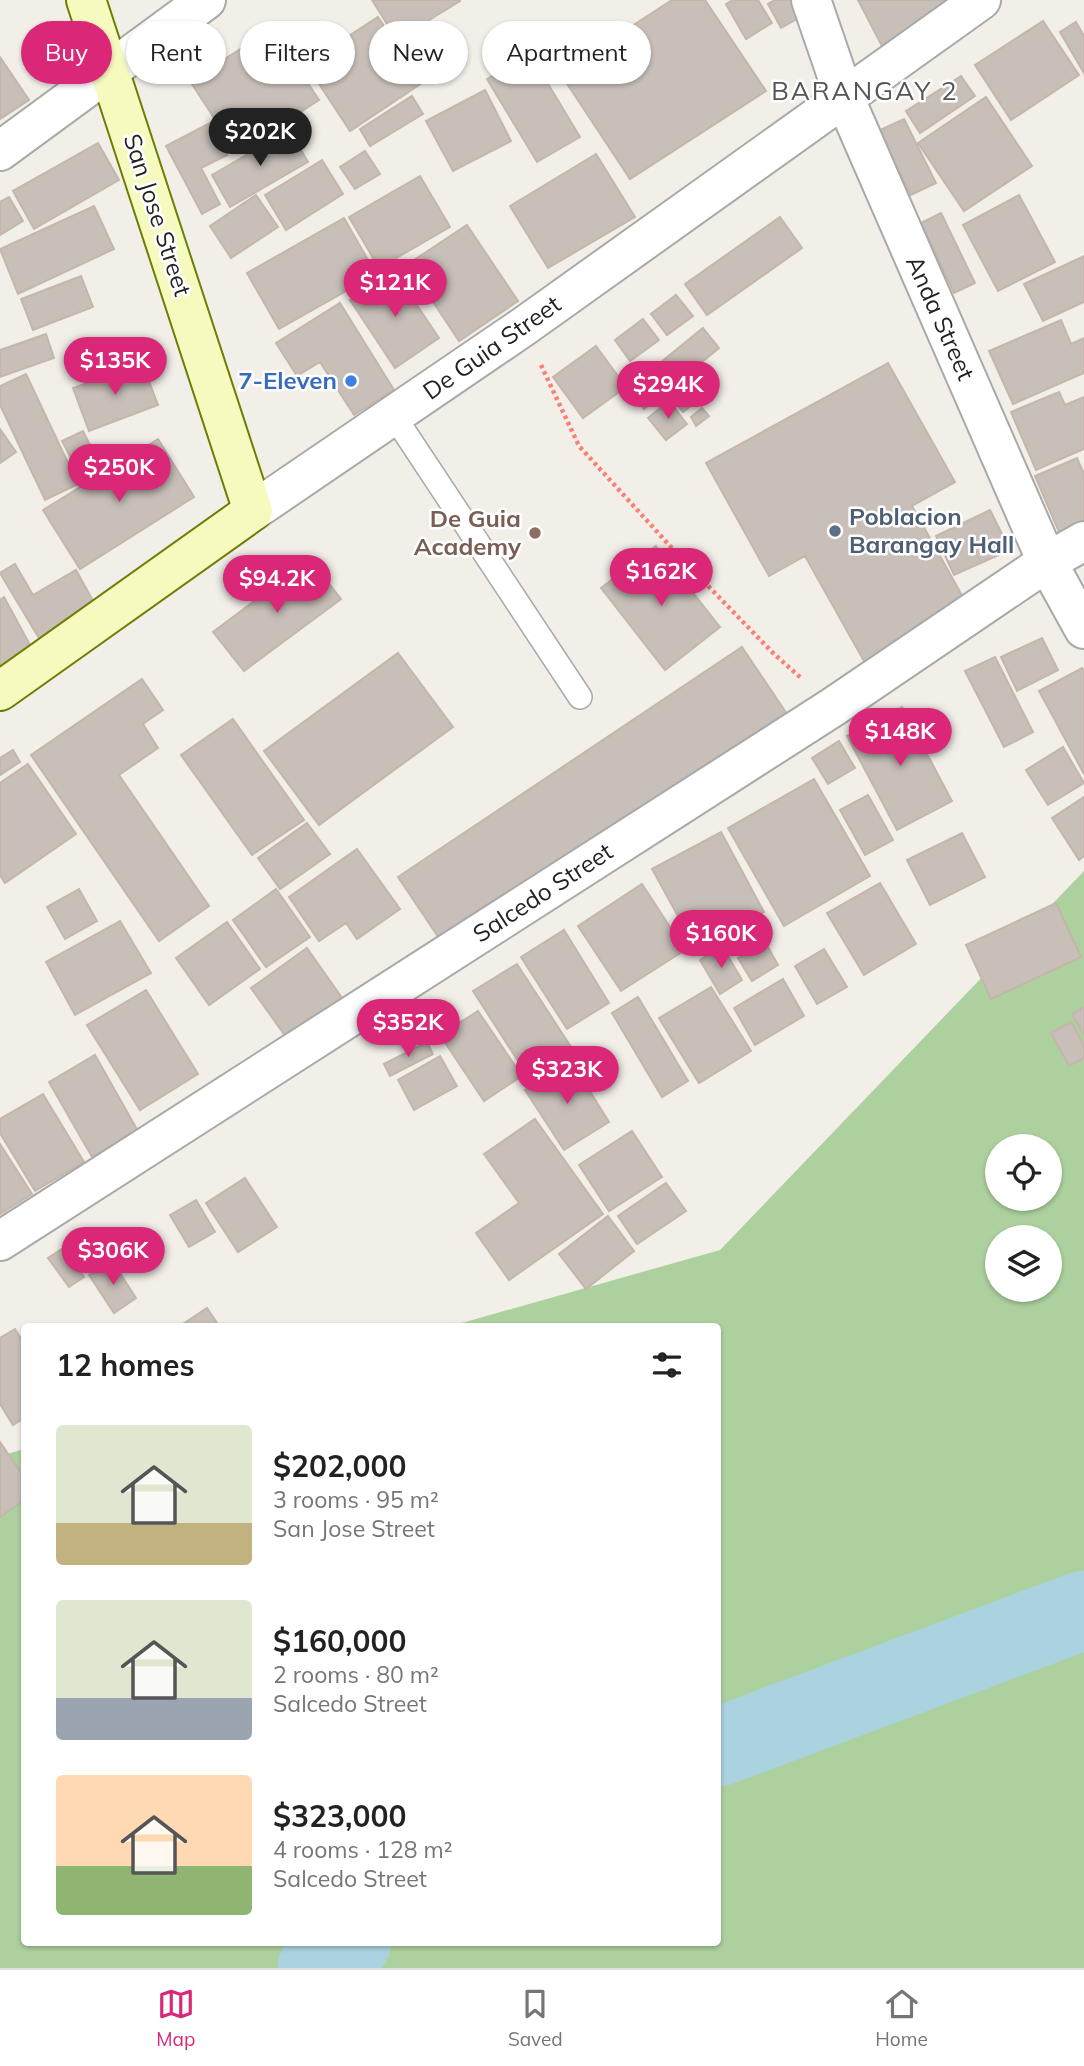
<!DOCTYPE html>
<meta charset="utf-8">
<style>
body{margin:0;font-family:Mulish,sans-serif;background:#f6f6f6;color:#222;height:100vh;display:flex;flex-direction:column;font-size:26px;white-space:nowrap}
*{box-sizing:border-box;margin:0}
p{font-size:23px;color:#767676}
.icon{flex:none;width:38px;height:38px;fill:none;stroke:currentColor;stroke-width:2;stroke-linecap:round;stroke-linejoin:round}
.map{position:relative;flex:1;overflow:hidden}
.panel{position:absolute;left:21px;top:1323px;width:700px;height:623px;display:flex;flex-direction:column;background:#fff;border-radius:7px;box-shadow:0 2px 5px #0004}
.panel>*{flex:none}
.guide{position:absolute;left:21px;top:21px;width:700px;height:63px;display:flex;gap:14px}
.controls{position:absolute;left:985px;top:1134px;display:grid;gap:14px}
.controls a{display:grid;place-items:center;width:77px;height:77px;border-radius:50%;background:#fff;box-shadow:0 2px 5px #0004;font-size:35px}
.price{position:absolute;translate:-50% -60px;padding:0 16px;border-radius:24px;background:#db2777;color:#fff;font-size:23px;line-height:46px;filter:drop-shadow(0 2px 4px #0008)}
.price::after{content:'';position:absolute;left:50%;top:42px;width:21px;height:16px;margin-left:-10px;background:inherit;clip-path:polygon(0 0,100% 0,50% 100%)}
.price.active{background:#222;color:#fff}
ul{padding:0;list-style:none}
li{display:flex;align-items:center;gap:21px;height:175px;padding:0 35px}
li span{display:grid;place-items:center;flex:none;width:196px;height:140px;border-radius:7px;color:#555}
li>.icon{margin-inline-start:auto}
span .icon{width:84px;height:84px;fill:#fffc;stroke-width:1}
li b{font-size:30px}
h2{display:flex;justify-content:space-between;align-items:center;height:84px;padding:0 35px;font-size:30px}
.chip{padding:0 24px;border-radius:32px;background:#fff;box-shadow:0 2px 5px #0004;font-size:24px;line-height:63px}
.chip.active{background:#db2777;color:#fff}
.menu{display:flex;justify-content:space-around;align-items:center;height:98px;border-top:2px solid #e0e0e0;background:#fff;font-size:19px;color:#767676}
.menu a{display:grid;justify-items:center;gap:4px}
.menu .active{color:#db2777}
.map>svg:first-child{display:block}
.forest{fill:#add19e;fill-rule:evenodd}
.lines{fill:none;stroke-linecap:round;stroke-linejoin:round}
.river{stroke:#aad3df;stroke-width:79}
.building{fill:#c7bfb8;stroke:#c4b6ab;stroke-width:2}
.lane-casing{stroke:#a9a9a9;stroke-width:26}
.street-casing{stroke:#a9a9a9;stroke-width:42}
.secondary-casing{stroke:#707d05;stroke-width:42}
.path{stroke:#fa8072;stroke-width:4.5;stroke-dasharray:3.5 3.5;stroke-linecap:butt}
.lane{stroke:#fff;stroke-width:23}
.street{stroke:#fff;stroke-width:38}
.secondary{stroke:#f7fabf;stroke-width:38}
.shop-dot{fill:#3f7fe0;stroke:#fff;stroke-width:2.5}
.service-dot{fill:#5c6f8a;stroke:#fff;stroke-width:2.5}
.education-dot{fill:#8d6e63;stroke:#fff;stroke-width:2.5}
.labels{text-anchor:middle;stroke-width:5;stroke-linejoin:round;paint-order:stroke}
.street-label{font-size:24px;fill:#222;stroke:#fff}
.shop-label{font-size:24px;font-weight:bold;fill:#366cbe;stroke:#fff;text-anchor:end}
.service-label{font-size:24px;font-weight:bold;fill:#4e5e75;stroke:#fff;text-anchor:start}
.education-label{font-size:24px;font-weight:bold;fill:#785e54;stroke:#fff;text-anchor:end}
.neighbourhood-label{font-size:26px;letter-spacing:2px;fill:#555;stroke:#fff}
</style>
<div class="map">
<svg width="1084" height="1968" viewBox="0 0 1084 1968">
<rect width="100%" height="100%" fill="#f2efe9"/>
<!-- forest -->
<path class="forest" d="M1084,871V1968H0V1456L24,1449V1942H718V1326H451L720,1250ZM998,1146H1050V1199H998ZM998,1237H1050V1290H998Z"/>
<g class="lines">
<!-- river -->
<path class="river" d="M718,1747L1084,1610
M317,1968L352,1942"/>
</g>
<!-- building -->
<path class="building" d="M372,0H460V1L397,40Z
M672,0H705L766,91L630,179L560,73Z
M733,0H758L772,23L746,39L726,4Z
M775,0H808L813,10L781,28L768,4Z
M858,0H948L954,12L883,48Z
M378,17L422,83L350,131L306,64Z
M1043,21L1079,75L1011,120L975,65Z
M1076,22L1084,36V73L1060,32Z
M272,29L319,100L237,153L190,81Z
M530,54L580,137L537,162L487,79Z
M0,57L29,100L0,119Z
M961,76L975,96L920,133L906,111Z
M485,90L511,141L453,171L426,121Z
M412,96L423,114L370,146L360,129Z
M986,97L1032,166L964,211L918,143Z
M904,119L936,183L911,195L878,131Z
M210,123L227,155L201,168L220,204L202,214L166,146Z
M289,130L308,162L230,207L212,175Z
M98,143L119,180L34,229L13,191Z
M365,151L380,174L355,189L340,167Z
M596,154L635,217L548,268L510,206Z
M322,160L343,194L286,230L265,195Z
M420,176L450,227L379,268L349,217Z
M256,195L278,227L231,258L210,226Z
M1019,195L1055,262L998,291L963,225Z
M9,197L23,221L0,235V202Z
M94,206L114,249L18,294L0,249Z
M941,213L975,283L954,293L921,223Z
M780,217L802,248L707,315L685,284Z
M344,218L376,274L279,329L247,273Z
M467,225L518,301L459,341L408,264Z
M1084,256V302L1043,321L1024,284Z
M394,271L439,338L395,368L350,300Z
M81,276L93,307L33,330L21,299Z
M676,295L693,316L667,335L651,314Z
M340,303L394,390L354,415L320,362L297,376L276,343Z
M643,319L659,340L630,361L615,340Z
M1061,320L1071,344L1084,338V373L1013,404L989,351Z
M703,328L719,348L644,409L628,389Z
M46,334L54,358L0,377V350Z
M596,346L626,387L583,418L553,377Z
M142,363L158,405L89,431L73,388Z
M888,363L955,482L912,506L968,606L865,663L805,556L769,576L706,463Z
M26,374L78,484L45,500L0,405V386Z
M708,376L717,388L703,399L694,387Z
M688,389L697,401L683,412L674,400Z
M1059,392L1065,405L1084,397V449L1036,470L1011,412Z
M669,401L687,424L666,440L648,418Z
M702,408L709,416L696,426L691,417Z
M0,429L16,452L0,463Z
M83,431L93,451L73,462L62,441Z
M158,439L194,497L80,569L43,510Z
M1077,458L1084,474V521L1059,532L1035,476Z
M990,510L1010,550L954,575L936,536Z
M656,546L720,627L665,670L601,588Z
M310,559L341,599L244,671L213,632Z
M15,564L33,595L76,570L97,608L40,640L0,573Z
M4,597L35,654L0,673V600Z
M1042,638L1058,670L1017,691L1001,657Z
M742,647L787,714L443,944L398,877Z
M398,653L453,727L319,825L264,751Z
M995,657L1033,732L1004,747L965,671Z
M1082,668L1084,672V774L1039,691Z
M142,679L163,710L143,724L158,748L119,775L209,906L159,941L31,755Z
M902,707L952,801L897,830L847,736Z
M233,719L304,820L252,855L181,755Z
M839,741L855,768L828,784L812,758Z
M1063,747L1084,783L1048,805L1026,770Z
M13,750L20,762L0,775V758Z
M28,764L76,834L5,883L0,875V783Z
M814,779L870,876L784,926L728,828Z
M868,795L893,840L865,855L840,810Z
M1084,797V856L1079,860L1052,818Z
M307,823L330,854L280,889L258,858Z
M721,832L764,912L696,949L652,869Z
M962,833L985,877L930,905L907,860Z
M357,849L400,909L357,939L346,923L319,941L289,897Z
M880,883L916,944L864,975L827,913Z
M642,884L685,950L621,991L578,926Z
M79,889L97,921L65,939L47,907Z
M276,889L310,937L266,967L233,920Z
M1056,903L1081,957L991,999L966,945Z
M762,917L772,934L737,954L727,938Z
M120,921L151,973L75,1015L46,962Z
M227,922L260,969L209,1005L176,958Z
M564,930L609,1003L567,1029L521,957Z
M765,942L778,965L752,981L738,958Z
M722,946L742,980L720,994L700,960Z
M307,948L347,1005L291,1044L251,988Z
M824,949L847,987L817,1004L795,966Z
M517,964L571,1047L527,1075L473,991Z
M783,979L804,1016L755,1045L734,1008Z
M711,987L751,1051L699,1083L659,1018Z
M146,990L198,1074L140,1110L87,1025Z
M638,997L688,1081L662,1097L612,1013Z
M1084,1007V1035L1072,1014Z
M478,1011L522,1076L484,1101L440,1035Z
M1071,1022L1084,1045V1058L1069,1066L1051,1033Z
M427,1042L433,1054L390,1076L384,1064Z
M95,1055L138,1131L92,1157L49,1082Z
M440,1056L457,1086L414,1110L398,1080Z
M571,1061L609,1122L564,1150L525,1090Z
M43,1094L84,1162L35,1191L0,1133V1119Z
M535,1119L603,1214L509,1280L476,1233L519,1203L484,1154Z
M632,1131L662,1177L609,1211L579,1165Z
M0,1144L32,1194L0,1214Z
M245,1178L277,1227L238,1252L206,1203Z
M666,1183L686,1211L637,1244L618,1216Z
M196,1200L215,1232L189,1247L170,1215Z
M608,1216L634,1251L586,1289L559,1254Z
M88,1232L102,1252L78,1268L84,1277L69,1287L48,1258Z
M112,1261L136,1298L114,1313L89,1275Z
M207,1308L219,1326H180Z
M15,1329L24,1344V1418L13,1425L0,1404V1338Z
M0,1442L24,1477V1500L0,1517Z"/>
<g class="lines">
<!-- lane casing -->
<g class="lane-casing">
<path id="lane" d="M394,416L580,697"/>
</g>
<!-- street casing -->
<g class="street-casing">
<path id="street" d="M811,0L845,99L1047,562L1084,629
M0,151L206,0
M253,511L523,327L981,0
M0,1241L833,707L1047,562L1084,541"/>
</g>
<!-- secondary casing -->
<g class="secondary-casing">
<path id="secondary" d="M0,691L253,511L86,0"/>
</g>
<!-- path -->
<path class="path" d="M541,365L579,446L681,558L773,653L801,678"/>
<!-- lane -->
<use href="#lane" class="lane"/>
<!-- street -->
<use href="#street" class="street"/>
<!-- secondary -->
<use href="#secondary" class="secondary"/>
</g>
<!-- markers -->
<circle class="shop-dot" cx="351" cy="381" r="7"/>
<circle class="service-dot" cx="835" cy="531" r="7"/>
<circle class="education-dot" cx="535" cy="533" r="7"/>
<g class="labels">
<!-- street labels -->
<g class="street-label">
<text transform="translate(157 215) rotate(72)" y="8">San Jose Street</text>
<text transform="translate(940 318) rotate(66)" y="8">Anda Street</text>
<text transform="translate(492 348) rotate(-35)" y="8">De Guia Street</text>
<text transform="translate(543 893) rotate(-33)" y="8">Salcedo Street</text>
</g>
<!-- shop labels -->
<g class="shop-label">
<text x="337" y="389">7-Eleven</text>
</g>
<!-- service labels -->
<g class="service-label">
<text x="849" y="525">Poblacion<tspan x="849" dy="28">Barangay Hall</tspan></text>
</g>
<!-- education labels -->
<g class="education-label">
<text x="521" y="527">De Guia<tspan x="521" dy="28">Academy</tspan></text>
</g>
<!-- neighbourhood labels -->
<g class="neighbourhood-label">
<text x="865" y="100">BARANGAY 2</text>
</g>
</g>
</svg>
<div class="controls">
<a><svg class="icon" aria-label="locate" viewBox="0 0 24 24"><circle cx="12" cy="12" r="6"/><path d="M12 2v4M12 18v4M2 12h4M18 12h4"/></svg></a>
<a><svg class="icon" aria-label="layers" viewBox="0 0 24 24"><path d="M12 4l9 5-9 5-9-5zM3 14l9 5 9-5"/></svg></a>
</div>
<b class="price active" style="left:260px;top:168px">$202K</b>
<b class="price" style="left:395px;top:319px">$121K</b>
<b class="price" style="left:115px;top:397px">$135K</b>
<b class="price" style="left:668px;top:421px">$294K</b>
<b class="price" style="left:119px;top:504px">$250K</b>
<b class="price" style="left:661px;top:608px">$162K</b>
<b class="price" style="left:277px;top:615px">$94.2K</b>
<b class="price" style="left:900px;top:768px">$148K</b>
<b class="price" style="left:721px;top:970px">$160K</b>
<b class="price" style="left:408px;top:1059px">$352K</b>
<b class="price" style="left:567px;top:1106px">$323K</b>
<b class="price" style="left:113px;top:1287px">$306K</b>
<div class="guide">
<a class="chip active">Buy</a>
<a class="chip">Rent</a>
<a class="chip">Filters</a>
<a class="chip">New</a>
<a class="chip">Apartment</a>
</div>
<section class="panel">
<h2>12 homes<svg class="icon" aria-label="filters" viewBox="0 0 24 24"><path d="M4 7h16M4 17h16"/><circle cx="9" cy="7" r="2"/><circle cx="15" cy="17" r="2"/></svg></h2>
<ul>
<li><span style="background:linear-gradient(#dfe7d0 70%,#c2b280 0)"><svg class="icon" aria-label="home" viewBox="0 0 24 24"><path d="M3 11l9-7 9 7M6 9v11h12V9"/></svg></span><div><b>$202,000</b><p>3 rooms · 95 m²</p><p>San Jose Street</p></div></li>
<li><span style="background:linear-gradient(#dfe7d0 70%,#9aa5b1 0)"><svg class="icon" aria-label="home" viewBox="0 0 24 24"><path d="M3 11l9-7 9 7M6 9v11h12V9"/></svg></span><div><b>$160,000</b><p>2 rooms · 80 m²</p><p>Salcedo Street</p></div></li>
<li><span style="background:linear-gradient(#ffd9b3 65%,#8fb573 0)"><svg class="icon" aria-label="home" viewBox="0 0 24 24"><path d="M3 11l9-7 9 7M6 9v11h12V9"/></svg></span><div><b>$323,000</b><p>4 rooms · 128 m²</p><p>Salcedo Street</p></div></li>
</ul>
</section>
</div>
<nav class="menu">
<a class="active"><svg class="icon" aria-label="map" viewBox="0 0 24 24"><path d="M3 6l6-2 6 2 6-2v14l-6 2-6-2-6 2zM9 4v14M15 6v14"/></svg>Map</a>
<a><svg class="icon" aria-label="saved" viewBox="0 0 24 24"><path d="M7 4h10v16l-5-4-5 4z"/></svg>Saved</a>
<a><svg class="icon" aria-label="home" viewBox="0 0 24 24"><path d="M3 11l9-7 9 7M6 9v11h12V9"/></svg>Home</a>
</nav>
